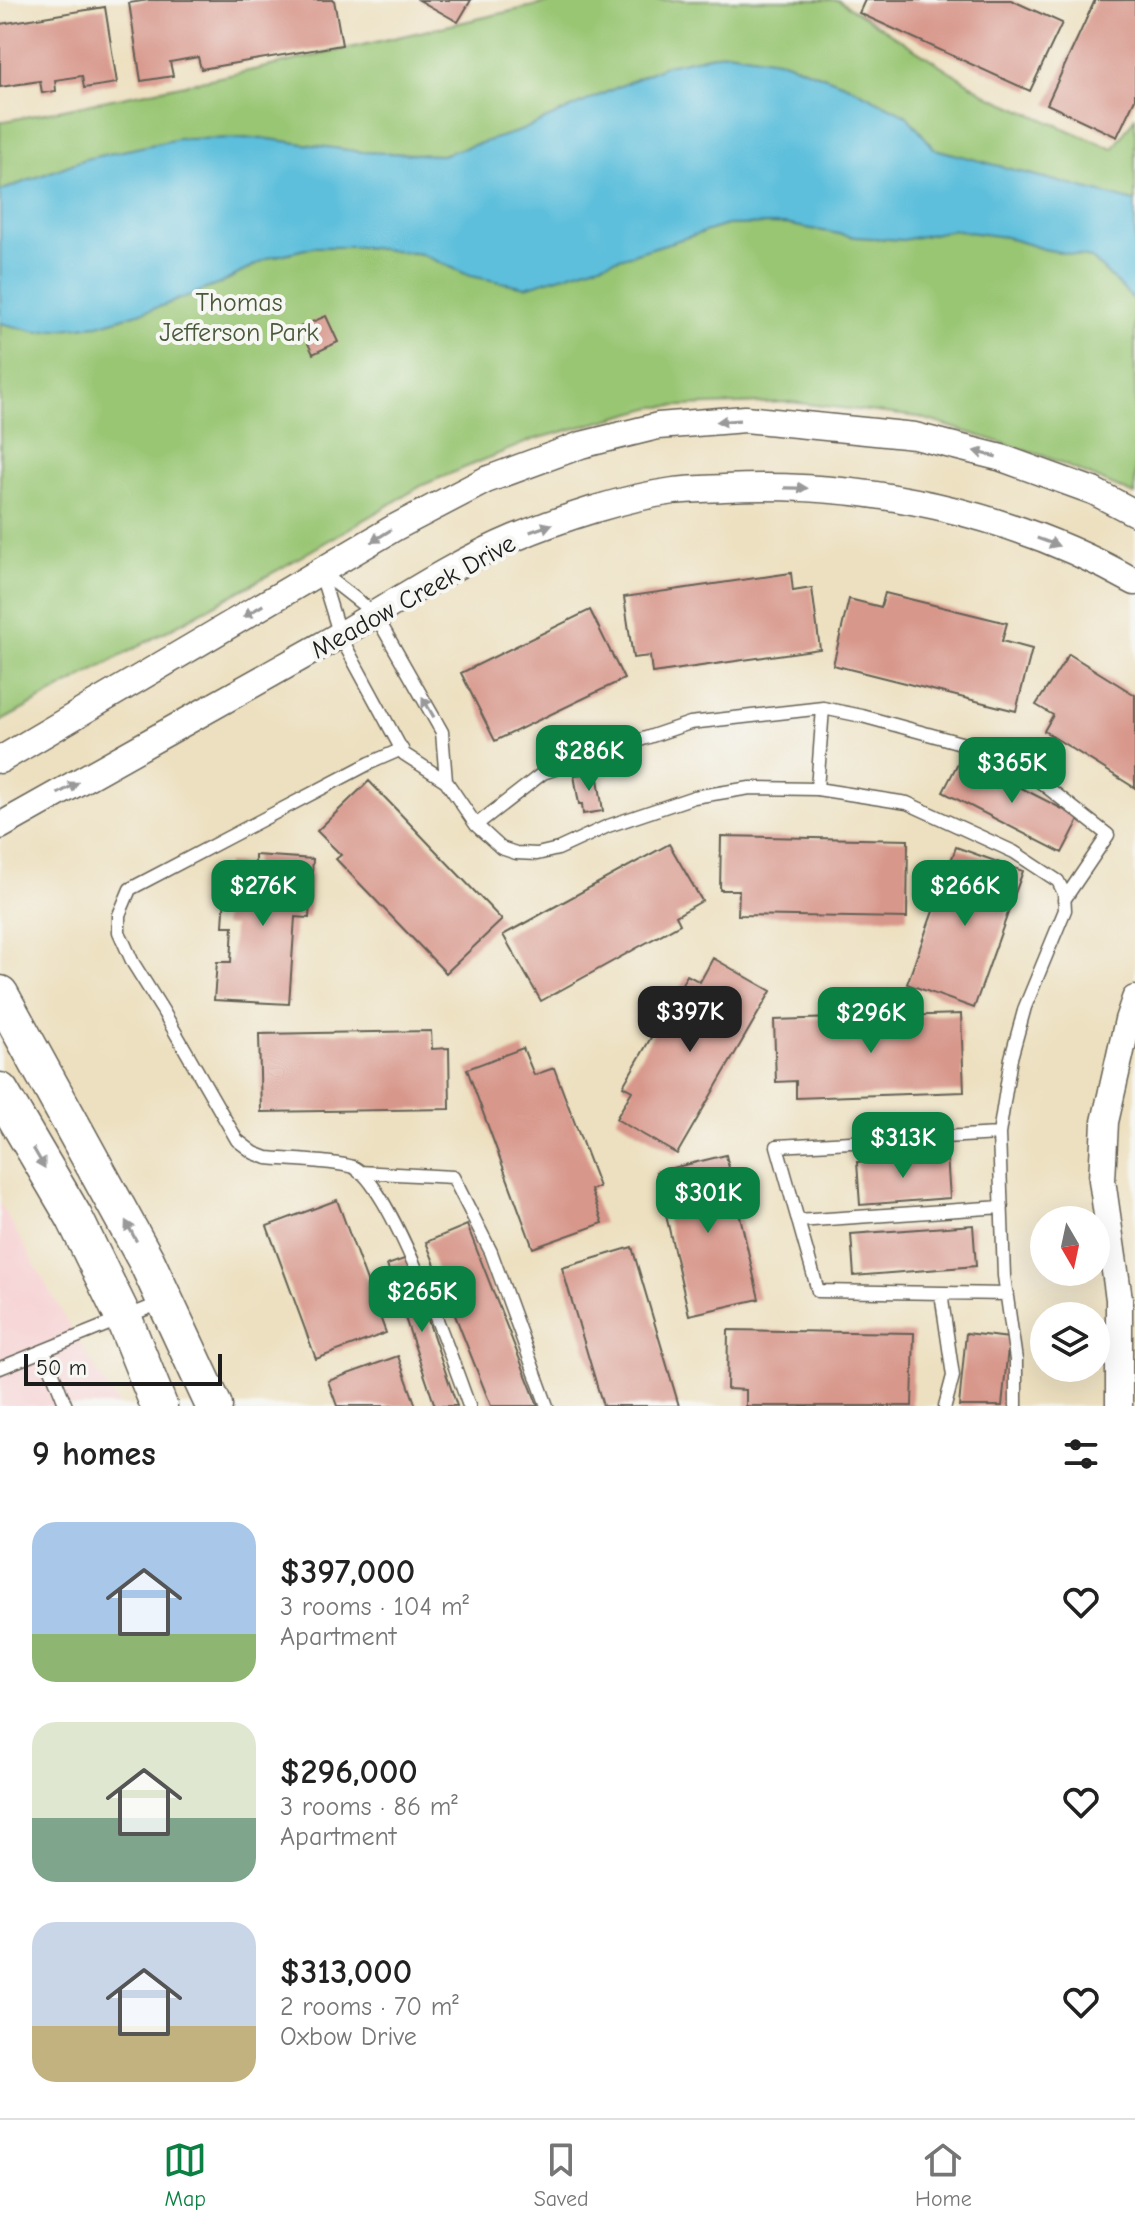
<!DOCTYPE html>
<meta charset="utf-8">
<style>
body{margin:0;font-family:"Comic Neue",sans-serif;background:#f6f6f6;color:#222;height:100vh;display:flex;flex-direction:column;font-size:30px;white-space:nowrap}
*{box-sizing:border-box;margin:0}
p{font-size:26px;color:#767676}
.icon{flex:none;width:44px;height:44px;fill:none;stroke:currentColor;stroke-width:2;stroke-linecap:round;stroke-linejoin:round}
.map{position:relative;height:1406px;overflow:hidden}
.details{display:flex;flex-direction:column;background:#fff;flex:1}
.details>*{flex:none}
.needle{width:52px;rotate:171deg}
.tools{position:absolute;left:1030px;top:1206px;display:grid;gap:16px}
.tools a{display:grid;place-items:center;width:80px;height:80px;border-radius:50%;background:#fff;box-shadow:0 8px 32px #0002;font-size:40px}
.scale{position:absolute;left:24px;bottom:20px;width:198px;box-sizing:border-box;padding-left:8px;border:4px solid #1c1c1c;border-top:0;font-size:22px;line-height:28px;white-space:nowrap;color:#1c1c1c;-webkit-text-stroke:6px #f6f6f2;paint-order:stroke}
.price{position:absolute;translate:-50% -68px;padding:0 18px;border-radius:16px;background:#0b8043;color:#fff;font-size:26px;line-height:52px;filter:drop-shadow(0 2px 4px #0008)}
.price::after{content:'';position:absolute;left:50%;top:48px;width:24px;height:18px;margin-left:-12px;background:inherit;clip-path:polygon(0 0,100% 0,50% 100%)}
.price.current{background:#222;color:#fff}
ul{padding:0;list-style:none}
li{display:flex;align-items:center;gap:24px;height:200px;padding:0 32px}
li span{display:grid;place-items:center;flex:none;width:224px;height:160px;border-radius:24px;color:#555}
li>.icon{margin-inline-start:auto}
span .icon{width:96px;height:96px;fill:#fffc;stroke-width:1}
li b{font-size:34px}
h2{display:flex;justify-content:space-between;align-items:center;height:96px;padding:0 32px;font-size:34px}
.menu{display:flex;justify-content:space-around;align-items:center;height:112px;border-top:2px solid #e0e0e0;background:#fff;font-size:22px;color:#767676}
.menu a{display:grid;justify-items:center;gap:4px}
.menu .current{color:#0b8043}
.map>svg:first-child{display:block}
.built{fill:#f7cfd1}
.green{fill:#99c673;stroke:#5a7148;stroke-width:2}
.water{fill:#5dbfdc;stroke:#3c6e7c;stroke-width:2}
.building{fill:#d8978b}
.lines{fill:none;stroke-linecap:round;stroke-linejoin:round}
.service-casing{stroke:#656155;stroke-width:15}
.minor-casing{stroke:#656155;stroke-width:29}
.secondary-casing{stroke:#656155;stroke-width:39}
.service{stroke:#fff;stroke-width:12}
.minor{stroke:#fff;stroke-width:26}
.secondary{stroke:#fff;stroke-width:36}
.oneway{fill:#999}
.labels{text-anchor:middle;stroke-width:8;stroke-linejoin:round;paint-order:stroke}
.park-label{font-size:26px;fill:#48583a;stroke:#f6f6f2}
.street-label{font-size:26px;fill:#1c1c1c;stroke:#f6f6f2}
</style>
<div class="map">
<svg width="1135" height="1406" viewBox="0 0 1135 1406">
<rect width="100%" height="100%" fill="#f6f6f2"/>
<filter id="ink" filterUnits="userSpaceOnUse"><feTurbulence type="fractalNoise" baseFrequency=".0125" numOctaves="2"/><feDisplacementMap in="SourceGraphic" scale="16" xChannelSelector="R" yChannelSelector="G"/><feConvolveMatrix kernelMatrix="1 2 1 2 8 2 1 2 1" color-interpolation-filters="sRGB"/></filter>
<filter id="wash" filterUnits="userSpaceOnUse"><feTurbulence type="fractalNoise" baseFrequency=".006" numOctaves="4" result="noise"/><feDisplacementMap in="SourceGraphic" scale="32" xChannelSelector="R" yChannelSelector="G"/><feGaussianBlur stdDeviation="1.8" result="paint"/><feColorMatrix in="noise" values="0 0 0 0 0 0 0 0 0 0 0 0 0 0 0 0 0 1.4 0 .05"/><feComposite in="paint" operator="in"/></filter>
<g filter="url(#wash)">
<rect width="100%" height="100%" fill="#ede0c0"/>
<!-- built -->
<path class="built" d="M0,1203L66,1320L118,1406H0Z"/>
<!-- green -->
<path class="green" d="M560,0H838L989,96L1113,149L1135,117V495L1044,456L919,417L790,402L654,407L532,440L423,485L278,570L0,722V122L249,71Z"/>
<!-- water -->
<path class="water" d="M727,52L783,61L847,85L906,115L935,149L1135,202V301L1091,258L1043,249L1005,237L952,230L903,240L855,237L785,224L727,225L526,287L470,276L421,254L362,247H314L268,258L222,283L159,307L98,325L37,332L0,323V191L85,159L178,139L262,138L363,152L441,155L520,131L667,65Z"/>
<g id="blocks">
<!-- building -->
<path class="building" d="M149,0H334L342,45L201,69L198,57L170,62L173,76L141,81L129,3Z
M419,0H471L458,22Z
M865,0H1011L1062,23L1030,91L859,13Z
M1095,0H1135V99L1117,137L1047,104Z
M105,7L117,83L84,88L82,76L55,80L56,91L42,93L40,81L0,87V24Z
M326,316L338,342L313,354L300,327Z
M791,573L793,591L812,588L820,649L652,673L650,656L633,658L624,597Z
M885,593L1007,623L1002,641L1032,649L1016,711L833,665L849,599L881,607Z
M590,610L624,679L495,741L461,673Z
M1069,654L1135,695V788L1044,731L1053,715L1036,705Z
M961,757L1080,818L1062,853L943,792Z
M597,772L603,811L583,814L582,804H579L574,775Z
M369,781L502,920L446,973L336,859L341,855L317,831Z
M721,836L908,840L907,918L738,915L739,890H720Z
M669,844L702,901L676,916L680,924L541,1001L503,935Z
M956,847L1023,871L974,1008L907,984Z
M255,855L313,859L309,918L295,917L289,1004L214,1000L217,962H231L233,926H223L227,863L255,865Z
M713,958L771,991L677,1154L616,1119L632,1091L623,1086L687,975L700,982Z
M961,1014L964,1092L796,1098V1081L776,1082L774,1020Z
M431,1031L432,1049L449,1048L450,1109L261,1112L259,1034Z
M523,1048L534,1075L554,1068L599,1187L591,1190L603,1223L533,1248L467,1069Z
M726,1155L759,1299L689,1315L656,1172Z
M947,1156L950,1198L860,1205L857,1162Z
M337,1200L386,1333L316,1359L267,1226Z
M467,1225L538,1406H491L426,1242Z
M973,1225L976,1266L854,1276L851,1234Z
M632,1247L679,1406H603L562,1268Z
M407,1258L457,1406H435L387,1265Z
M728,1330L914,1333L912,1406H746V1390L727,1389Z
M966,1333L1009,1338L1002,1406H959Z
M398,1356L416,1406H337L328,1381Z"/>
</g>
</g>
<g filter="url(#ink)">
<use href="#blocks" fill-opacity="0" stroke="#656155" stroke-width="2"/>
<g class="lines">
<!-- service casing -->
<g class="service-casing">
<path id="service" d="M320,571L340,636L404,754L446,781L476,825L501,848L516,853L537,854L558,849L608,826L694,797L750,788L817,789L907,803L1014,852L1058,881L1064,893L1065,910L1025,1007L1011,1058L999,1134L1004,1276L1016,1360V1406
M320,571L375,614L442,732L446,781
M402,749L370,763L130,889L119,915V932L133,963L163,1011L237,1140L254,1153L267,1158C288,1160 334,1161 353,1167C389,1179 454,1364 469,1406
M817,789L823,708
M476,825L543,773L690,723L823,708L862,716L961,743L1039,781L1108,835L1064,900
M999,1134L777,1146L818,1291L1007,1294
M359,1172L453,1177L491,1252L547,1406
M798,1221L1002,1207
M941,1293L953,1376L945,1406
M44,1351L66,1406
M0,1368L163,1302"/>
</g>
<!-- minor casing -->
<g class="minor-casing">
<path id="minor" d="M0,760L394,528L486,480L581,445L658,426L745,419L915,436L1002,458L1093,491L1135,513
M0,826C106,766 213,707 319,647C382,612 447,566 514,538C562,518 623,498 674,491C690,489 707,489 724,488C866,481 1011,512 1135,582
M1119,1406V1299L1102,1180L1105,1122L1128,1020L1135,999"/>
</g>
<!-- secondary casing -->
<g class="secondary-casing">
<path id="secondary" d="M0,994L147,1262L214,1406
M0,1091L74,1217L124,1319L159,1406"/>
</g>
<!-- service -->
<use href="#service" class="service"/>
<!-- minor -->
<use href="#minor" class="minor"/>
<!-- secondary -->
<use href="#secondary" class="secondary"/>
</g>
<!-- one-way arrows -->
<defs><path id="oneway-solid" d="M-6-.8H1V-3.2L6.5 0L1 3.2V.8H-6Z" transform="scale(2)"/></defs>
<g class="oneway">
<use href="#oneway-solid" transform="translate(728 421) rotate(176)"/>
<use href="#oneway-solid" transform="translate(985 454) rotate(-166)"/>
<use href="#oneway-solid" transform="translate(796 488) rotate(1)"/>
<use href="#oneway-solid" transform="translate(541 528) rotate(-19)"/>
<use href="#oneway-solid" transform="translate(381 536) rotate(148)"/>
<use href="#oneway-solid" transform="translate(1048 542) rotate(20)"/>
<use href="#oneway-solid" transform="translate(253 611) rotate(149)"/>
<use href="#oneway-solid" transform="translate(428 707) rotate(-120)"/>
<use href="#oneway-solid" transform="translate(68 788) rotate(-29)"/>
<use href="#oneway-solid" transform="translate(39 1158) rotate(60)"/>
<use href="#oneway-solid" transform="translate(131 1231) rotate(-118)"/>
</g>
</g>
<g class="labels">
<!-- park labels -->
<g class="park-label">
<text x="239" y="311">Thomas<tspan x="239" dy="30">Jefferson Park</tspan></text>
</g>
<!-- street labels -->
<g class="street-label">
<text transform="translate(413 596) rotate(-29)" y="9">Meadow Creek Drive</text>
</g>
</g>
</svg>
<div class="tools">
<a><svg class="needle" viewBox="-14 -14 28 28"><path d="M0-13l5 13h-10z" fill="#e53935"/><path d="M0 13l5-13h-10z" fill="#767676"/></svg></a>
<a><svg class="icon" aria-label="layers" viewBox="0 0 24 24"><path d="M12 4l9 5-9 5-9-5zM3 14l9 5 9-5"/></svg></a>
</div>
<div class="scale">50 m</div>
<b class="price" style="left:589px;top:793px">$286K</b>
<b class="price" style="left:1012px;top:805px">$365K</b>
<b class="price" style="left:263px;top:928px">$276K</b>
<b class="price" style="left:965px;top:928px">$266K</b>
<b class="price current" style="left:690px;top:1054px">$397K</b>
<b class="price" style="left:871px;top:1055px">$296K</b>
<b class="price" style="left:903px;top:1180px">$313K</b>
<b class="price" style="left:708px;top:1235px">$301K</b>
<b class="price" style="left:422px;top:1334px">$265K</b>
</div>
<section class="details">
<h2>9 homes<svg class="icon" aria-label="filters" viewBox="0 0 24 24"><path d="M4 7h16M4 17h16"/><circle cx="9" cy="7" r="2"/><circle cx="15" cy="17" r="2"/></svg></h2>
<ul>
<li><span style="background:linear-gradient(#a9c7e8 70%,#8fb573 0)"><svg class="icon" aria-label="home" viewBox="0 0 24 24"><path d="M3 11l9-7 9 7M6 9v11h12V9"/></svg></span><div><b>$397,000</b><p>3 rooms · 104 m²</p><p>Apartment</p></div><svg class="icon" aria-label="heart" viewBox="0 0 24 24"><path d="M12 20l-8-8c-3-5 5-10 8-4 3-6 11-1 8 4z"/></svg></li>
<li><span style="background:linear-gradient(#dfe7d0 60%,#7fa58c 0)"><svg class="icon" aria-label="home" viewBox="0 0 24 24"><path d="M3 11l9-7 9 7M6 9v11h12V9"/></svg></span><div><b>$296,000</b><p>3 rooms · 86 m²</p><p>Apartment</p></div><svg class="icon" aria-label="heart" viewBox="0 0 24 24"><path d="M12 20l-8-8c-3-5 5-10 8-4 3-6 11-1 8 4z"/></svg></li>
<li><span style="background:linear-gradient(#c9d6e8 65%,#c2b280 0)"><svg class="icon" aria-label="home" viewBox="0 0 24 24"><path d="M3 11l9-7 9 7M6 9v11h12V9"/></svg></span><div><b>$313,000</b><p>2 rooms · 70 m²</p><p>Oxbow Drive</p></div><svg class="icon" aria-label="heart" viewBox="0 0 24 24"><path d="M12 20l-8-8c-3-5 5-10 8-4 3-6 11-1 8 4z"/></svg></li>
</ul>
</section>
<nav class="menu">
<a class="current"><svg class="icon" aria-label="map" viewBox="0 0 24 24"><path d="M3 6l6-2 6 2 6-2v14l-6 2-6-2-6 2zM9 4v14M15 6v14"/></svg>Map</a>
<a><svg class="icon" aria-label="saved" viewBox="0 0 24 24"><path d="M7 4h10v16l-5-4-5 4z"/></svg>Saved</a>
<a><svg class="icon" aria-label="home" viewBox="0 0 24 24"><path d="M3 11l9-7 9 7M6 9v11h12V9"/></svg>Home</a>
</nav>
